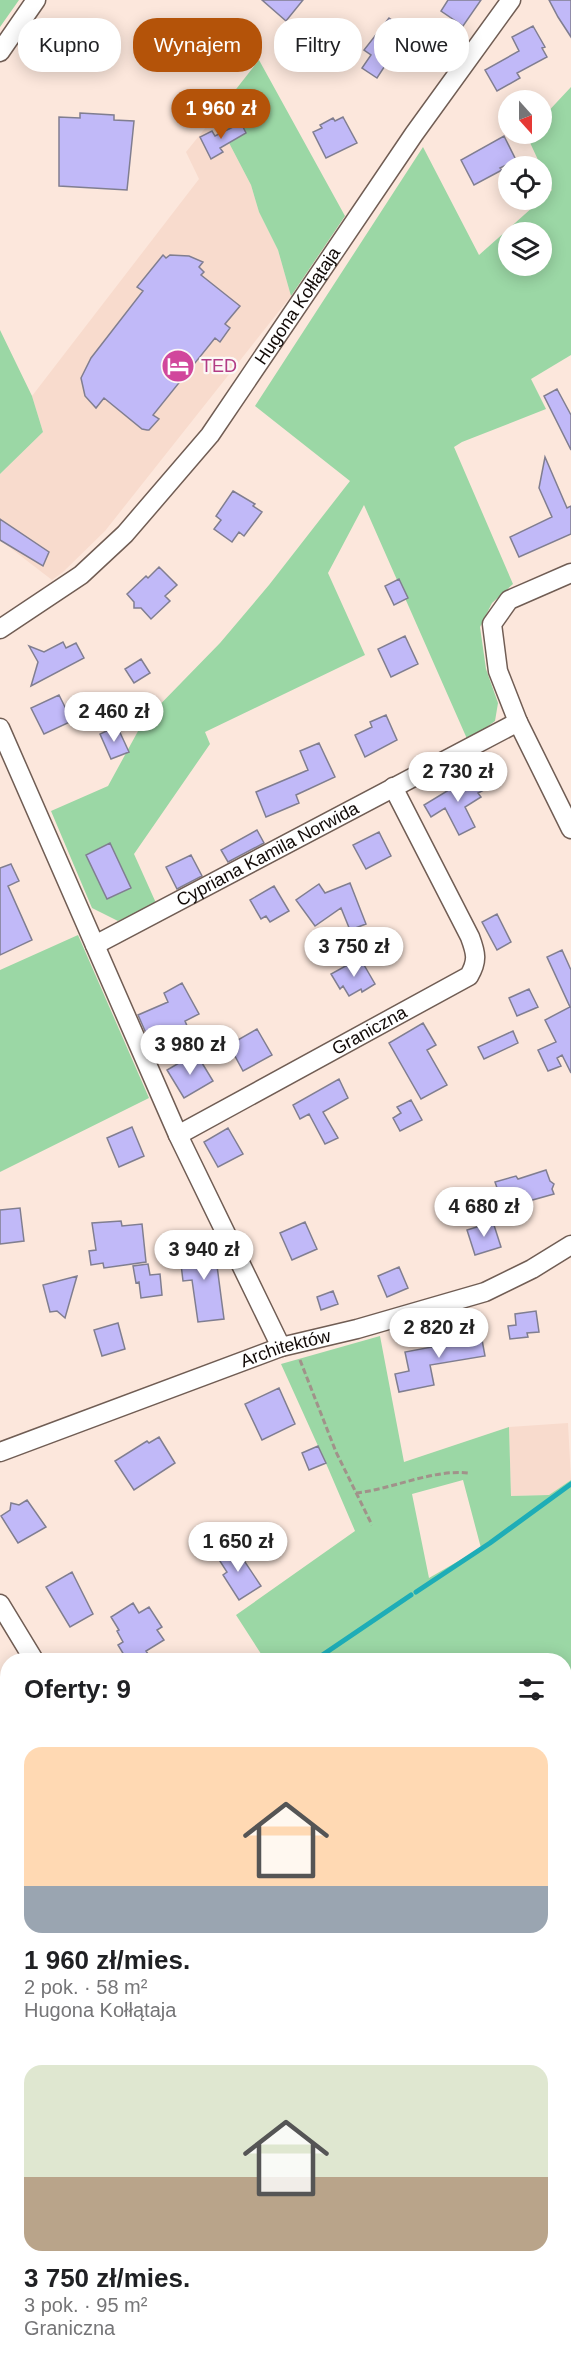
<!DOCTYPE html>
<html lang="pl">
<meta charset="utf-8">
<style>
body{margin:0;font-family:Helvetica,sans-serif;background:#f6f6f6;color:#202124;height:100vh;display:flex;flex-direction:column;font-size:22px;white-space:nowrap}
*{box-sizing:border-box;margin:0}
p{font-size:20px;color:#757577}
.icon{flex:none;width:33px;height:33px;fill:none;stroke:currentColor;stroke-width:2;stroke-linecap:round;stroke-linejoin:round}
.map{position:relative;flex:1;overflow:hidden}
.details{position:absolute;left:0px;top:1653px;width:572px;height:720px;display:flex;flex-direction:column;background:#fff;border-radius:24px 24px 0 0;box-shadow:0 3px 15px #0003}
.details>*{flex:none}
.banner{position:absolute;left:18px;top:18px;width:536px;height:54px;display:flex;gap:12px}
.needle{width:39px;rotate:159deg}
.tools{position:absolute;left:498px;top:90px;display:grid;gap:12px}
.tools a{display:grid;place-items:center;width:54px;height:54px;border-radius:50%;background:#fff;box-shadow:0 3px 15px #0003;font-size:30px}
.price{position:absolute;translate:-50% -51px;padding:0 14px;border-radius:21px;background:#fff;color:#222;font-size:20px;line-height:39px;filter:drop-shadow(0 2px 3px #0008)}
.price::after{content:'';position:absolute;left:50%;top:36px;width:18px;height:14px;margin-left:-9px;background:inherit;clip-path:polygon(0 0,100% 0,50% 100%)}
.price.current{background:#b45309;color:#fff}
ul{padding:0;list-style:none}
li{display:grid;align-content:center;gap:12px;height:318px;padding:0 24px}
li span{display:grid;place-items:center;height:186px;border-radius:18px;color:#555}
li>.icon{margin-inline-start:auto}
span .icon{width:108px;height:108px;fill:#fffc;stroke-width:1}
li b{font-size:26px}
h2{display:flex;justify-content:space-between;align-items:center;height:72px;padding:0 24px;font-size:26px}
.pill{padding:0 21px;border-radius:24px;background:#fff;box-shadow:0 3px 15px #0003;font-size:21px;line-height:54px}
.pill.current{background:#b45309;color:#fff}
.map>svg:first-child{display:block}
.built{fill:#f8dbcd}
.green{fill:#9bd7a5;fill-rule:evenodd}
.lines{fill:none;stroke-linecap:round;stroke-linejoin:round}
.stream{stroke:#1eadb7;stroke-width:5}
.building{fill:#c1b9f8;stroke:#807e90;stroke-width:1.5}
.minor-casing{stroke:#705d54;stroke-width:21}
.path{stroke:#a1928a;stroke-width:3;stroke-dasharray:6 3;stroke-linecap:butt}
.minor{stroke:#fff;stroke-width:18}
.labels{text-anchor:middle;stroke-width:4.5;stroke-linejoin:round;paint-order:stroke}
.street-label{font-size:18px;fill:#110a07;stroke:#fcf8f6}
.hotel-label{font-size:18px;fill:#b23c85;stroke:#fcf8f6;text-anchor:start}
</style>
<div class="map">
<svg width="571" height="2373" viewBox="0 0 571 2373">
<rect width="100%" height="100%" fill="#fce7dc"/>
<!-- built -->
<path class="built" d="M215,116L251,185L259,212L278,250L291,296L105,531L63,572L52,580L0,540V474L43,432L32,396L199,179L186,152Z
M568,1423L571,1480L549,1495L511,1496L509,1427Z"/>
<!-- green -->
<path class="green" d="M0,0H19L0,27Z
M259,60L345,216L291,296L278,250L259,212L251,185L215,116Z
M571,87V355L531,379L546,409L462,442L454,447L513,584L492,603L480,627L486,669L498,703L495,721L468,741L364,505L328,573L365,655L205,732L210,744L134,854L156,903L118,921L92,908L51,811L108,786L143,722L220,643L269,585L350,481L255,406L423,147L479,255L552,190L526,134H542V118ZM508,232H542V266H508Z
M0,330L32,396L43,432L0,474Z
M78,935L149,1098L0,1172V970Z
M380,1336L404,1462L509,1427L511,1496L549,1495L571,1480V1693L564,1696V1660H265L236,1615L355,1531L328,1468L281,1364ZM463,1480L481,1548L429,1578L412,1494Z
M7,1821V1908L0,1913V1827Z
M571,1935V1974L564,1976V1937Z
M571,2267V2301L564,2303V2269Z
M267,2366H371L348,2373H244Z"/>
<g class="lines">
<!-- stream -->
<path class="stream" d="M416,1592L490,1543L571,1484
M315,1660L411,1595
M0,1833L8,1828
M0,2136L8,2131"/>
</g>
<!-- building -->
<path class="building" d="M262,0H303L286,21Z
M448,0H481L463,26L441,11Z
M549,0H571V37L558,17Z
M389,18L412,34L394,60L390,58L377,78L362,68L371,55L364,50Z
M533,26L545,47L542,48L547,57L517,73L520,78L497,91L485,70L519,51L512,37Z
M80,113L114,115V120L134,121L127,190L59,186V117L80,118Z
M343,117L357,143L326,158L313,132L322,128L320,125L333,118L335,121Z
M241,123L246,133L220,148L223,152L211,159L200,137L212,131L215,136Z
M504,136L516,160L500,168L502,170L474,185L461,160Z
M163,255L166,258L170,255L189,256L203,262L199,267L204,272L201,275L240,306L225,324L230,328L220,342L215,338L153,415L159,419L149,430H147L142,429L104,398L96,408L85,396L81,378L91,358L143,291L137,287Z
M557,389L571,415V450L544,396Z
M545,457L567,508L571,506V534L519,557L510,537L552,517L539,488Z
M233,491L255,504L253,506L262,512L244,536L239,532L232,542L214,529L221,520L216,516Z
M0,519L49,552L43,566L0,540Z
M159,567L177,585L165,596L170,601L151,619L141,608H134V602L127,594L146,576L148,578Z
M399,579L408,598L394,605L385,586Z
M405,636L418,664L391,677L378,649Z
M63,642L66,648L76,643L84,658L31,686L38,662L29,646L44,652Z
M141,659L150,673L134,683L125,669Z
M59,695L72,721L44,734L31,708Z
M386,715L397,740L365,757L355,735L372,727L370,722Z
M117,726L129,752L111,759L100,734Z
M319,743L335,777L296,795L299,803L266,817L256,792L308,770L300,751Z
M475,774L484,790L478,793L481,797L465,807L475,827L459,835L445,808L431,817L424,805Z
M257,830L264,843L228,862L221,850Z
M379,832L391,856L366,869L353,845Z
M110,843L131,888L107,899L86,855Z
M191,855L202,876L177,889L166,867Z
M11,864L19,881L8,886L32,940L0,955V868Z
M350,883L366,924L350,930L341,908L315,926L296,900L319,884L325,893Z
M274,886L289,911L270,922L266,916L261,919L250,900Z
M497,914L511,942L497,950L482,922Z
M562,950L571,970V1073L562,1055L557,1058L561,1066L548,1071L538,1050L556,1042L545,1020L570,1007L547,957Z
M360,958L375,984L362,992L361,989L349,996L343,986L340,989L331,974Z
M182,983L199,1014L185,1021L188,1028L161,1040L159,1035L149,1040L138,1015L168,1002L164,993Z
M529,989L538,1007L517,1016L509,998Z
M423,1023L436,1045L427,1050L447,1085L421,1099L389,1043Z
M257,1029L272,1055L243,1071L229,1045Z
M513,1031L518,1043L484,1059L478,1047Z
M196,1053L213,1081L184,1098L167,1070Z
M339,1079L348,1098L323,1112L338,1138L325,1144L309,1114L300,1119L293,1105Z
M411,1100L422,1120L400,1131L393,1118L401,1113L397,1107Z
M132,1127L144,1156L119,1167L107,1138Z
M228,1128L243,1154L218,1167L204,1142Z
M546,1170L550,1181L554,1184L552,1189L554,1194L504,1208L495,1182L516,1176L518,1179Z
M20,1208L24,1241L0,1244V1210Z
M121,1221L122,1226L142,1224L146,1262L104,1268L103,1263L91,1265L89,1251L96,1250L92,1223Z
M305,1222L317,1249L292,1260L280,1233Z
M493,1222L501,1247L475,1255L467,1230Z
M214,1243L224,1319L198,1322L192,1280L183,1281L180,1256L189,1255L187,1246Z
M148,1264L150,1275L160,1274L162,1295L141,1298L139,1282L136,1283L133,1266Z
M399,1267L408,1288L387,1297L378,1276Z
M77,1276L65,1318L57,1311L50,1312L43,1285Z
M333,1291L338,1304L321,1310L317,1297Z
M536,1311L539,1332L527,1333L528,1337L510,1339L508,1326L516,1325L515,1314Z
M118,1323L125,1349L102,1356L94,1330Z
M480,1329L485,1356L430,1365L434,1385L399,1392L395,1374L409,1371L405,1352L448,1344L447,1336Z
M279,1388L295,1424L262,1440L245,1404Z
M159,1437L175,1463L134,1490L115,1461L147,1441L149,1443Z
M318,1446L326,1463L309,1470L302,1453Z
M27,1500L46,1527L18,1543L1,1516L10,1510L11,1503L19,1505Z
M233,1544L261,1586L239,1600L223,1575L227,1572L216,1555Z
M72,1572L93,1614L70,1627L46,1587Z
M133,1603L139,1613L149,1607L162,1627L157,1630L164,1640L146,1651L148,1654L137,1660H127L118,1645L123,1642L117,1631L119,1630L111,1617Z"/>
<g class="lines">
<!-- minor casing -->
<g class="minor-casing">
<g id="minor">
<path d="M0,52L36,0"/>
<path d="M571,573L509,600L492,624L498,671L518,722L571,829"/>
<path id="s1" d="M0,629L81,575L125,534L210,435L414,134L511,0"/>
<path d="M0,728L178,1135L281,1347"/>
<path id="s2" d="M95,945L518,722"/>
<path id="s3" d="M178,1135L469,976C478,961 476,953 470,937L393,787"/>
<path id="s4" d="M0,1452L281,1347L357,1329L485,1292L532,1269L571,1245"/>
<path d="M0,1604L34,1660"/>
<path d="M564,1701L571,1699"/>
<path d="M564,1750L571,1746"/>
<path d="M0,2120L8,2115"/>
</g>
</g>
<!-- path -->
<path class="path" d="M300,1360L336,1452L372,1525
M356,1493C393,1489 433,1469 468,1473
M438,2366L440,2373"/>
<!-- minor -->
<use href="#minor" class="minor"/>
</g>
<!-- icons -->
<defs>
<g id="hotel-disc" transform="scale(1.725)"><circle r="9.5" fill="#d1479c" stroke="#fcf8f6"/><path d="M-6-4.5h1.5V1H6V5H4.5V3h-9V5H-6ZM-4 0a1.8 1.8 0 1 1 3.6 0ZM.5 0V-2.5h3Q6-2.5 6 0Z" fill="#fff"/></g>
</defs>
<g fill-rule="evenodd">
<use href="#hotel-disc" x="178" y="366"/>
</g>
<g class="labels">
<!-- street labels -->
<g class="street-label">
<text dy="6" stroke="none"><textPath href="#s1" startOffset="444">Hugona Kołłątaja</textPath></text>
<text dy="6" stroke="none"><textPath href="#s2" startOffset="195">Cypriana Kamila Norwida</textPath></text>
<text dy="6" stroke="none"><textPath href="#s3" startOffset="218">Graniczna</textPath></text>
<text dy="6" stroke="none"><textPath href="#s4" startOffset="304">Architektów</textPath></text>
</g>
<!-- hotel labels -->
<g class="hotel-label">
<text x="201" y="372">TED</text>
</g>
</g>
</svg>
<div class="tools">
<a><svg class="needle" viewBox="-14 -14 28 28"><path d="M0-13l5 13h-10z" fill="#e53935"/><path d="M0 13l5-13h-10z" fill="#757577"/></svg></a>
<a><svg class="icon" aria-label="locate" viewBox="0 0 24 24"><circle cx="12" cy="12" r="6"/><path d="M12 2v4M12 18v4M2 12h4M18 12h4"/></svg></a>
<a><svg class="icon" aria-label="layers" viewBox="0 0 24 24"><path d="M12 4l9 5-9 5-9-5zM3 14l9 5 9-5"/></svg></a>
</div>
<b class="price current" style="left:221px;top:140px">1 960 zł</b>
<b class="price" style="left:114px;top:743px">2 460 zł</b>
<b class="price" style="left:458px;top:803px">2 730 zł</b>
<b class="price" style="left:354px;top:978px">3 750 zł</b>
<b class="price" style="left:190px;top:1076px">3 980 zł</b>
<b class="price" style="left:484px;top:1238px">4 680 zł</b>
<b class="price" style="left:204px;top:1281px">3 940 zł</b>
<b class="price" style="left:439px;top:1359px">2 820 zł</b>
<b class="price" style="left:238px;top:1573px">1 650 zł</b>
<div class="banner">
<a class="pill">Kupno</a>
<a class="pill current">Wynajem</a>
<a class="pill">Filtry</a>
<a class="pill">Nowe</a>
</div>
<section class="details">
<h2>Oferty: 9<svg class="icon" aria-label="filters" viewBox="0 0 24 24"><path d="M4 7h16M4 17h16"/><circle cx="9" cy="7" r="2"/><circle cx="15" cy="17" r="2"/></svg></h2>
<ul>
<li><span style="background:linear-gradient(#ffd9b3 75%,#9aa5b1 0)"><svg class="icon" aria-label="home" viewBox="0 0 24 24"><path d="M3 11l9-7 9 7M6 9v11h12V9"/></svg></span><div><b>1 960 zł/mies.</b><p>2 pok. · 58 m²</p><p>Hugona Kołłątaja</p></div></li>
<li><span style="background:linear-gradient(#dfe7d0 60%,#b9a48a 0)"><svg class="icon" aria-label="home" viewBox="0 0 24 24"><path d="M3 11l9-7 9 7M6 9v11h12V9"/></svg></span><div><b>3 750 zł/mies.</b><p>3 pok. · 95 m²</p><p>Graniczna</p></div></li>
</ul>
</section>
</div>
